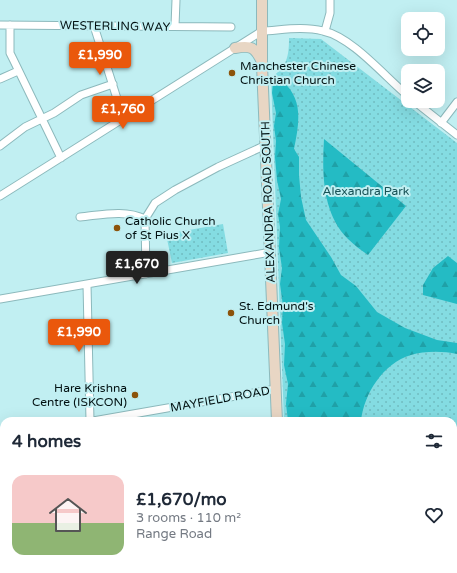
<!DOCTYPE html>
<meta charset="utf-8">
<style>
body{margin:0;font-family:"Varela Round",sans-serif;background:#f6f6f7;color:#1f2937;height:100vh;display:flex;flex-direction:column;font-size:15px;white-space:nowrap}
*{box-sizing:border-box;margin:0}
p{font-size:13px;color:#747a83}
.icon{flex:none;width:22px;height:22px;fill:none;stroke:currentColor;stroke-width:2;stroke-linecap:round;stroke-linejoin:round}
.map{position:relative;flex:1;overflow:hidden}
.drawer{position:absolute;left:0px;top:417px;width:457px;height:156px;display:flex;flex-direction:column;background:#fff;border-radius:12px 12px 0 0;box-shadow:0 4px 16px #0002}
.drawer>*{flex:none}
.tools{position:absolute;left:401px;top:12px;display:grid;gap:8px}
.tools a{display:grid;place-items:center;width:44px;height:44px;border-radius:8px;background:#fff;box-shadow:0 4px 16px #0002;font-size:20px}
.price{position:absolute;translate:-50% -34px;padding:0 9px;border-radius:4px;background:#ea580c;color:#fff;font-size:13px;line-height:26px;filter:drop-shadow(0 1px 2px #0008)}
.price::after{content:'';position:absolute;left:50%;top:24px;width:12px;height:9px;margin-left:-6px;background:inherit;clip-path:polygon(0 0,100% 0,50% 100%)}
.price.active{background:#222;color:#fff}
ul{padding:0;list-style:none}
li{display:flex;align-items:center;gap:12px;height:100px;padding:0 12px}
li span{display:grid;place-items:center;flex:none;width:112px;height:80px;border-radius:12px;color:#555}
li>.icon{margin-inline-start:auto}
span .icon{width:48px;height:48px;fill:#fffc;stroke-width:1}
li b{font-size:17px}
h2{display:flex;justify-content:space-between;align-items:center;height:48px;padding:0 12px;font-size:17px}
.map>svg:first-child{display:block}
.grass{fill:url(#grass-dots)}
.forest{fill:url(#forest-firs)}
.pitch{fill:#84dce2}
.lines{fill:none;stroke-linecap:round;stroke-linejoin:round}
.street-casing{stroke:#8cb9bc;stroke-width:9}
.secondary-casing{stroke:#8cb9bc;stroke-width:12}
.street{stroke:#fff;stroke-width:7}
.secondary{stroke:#e8d6c4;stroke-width:10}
.poi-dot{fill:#8c530b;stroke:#c1eff2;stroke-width:1.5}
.labels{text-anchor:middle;stroke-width:4;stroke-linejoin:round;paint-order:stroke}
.street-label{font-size:12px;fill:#021112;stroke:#c1eff2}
.poi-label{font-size:12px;fill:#021112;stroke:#c1eff2;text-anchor:start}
.park-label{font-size:12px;fill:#185256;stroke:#c1eff2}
</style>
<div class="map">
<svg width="457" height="573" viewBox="0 0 457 573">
<defs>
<pattern id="grass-dots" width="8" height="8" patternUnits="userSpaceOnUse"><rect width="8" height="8" fill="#84dce2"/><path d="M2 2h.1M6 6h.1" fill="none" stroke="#70bcc1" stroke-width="1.8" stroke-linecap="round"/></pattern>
<pattern id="forest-firs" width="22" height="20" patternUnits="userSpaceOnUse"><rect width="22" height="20" fill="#24bbc4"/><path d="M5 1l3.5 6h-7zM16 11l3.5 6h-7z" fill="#1fa0a7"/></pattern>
</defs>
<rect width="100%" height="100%" fill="#c1eff2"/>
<!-- grass -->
<path class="grass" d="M289,38L321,39L457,143V573H291V569H453V421H284L271,78C287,66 289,57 289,38Z
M223,224L228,253L172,263L166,234Z"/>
<!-- forest -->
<path class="forest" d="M282,81C304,99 299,124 294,149L299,157V175L301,197L306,220L331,257L341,275L356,286L377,312L405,328L437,340L457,343V354C443,351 424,351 411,355C383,363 364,394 361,421H288L286,404L288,384L284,365L285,344L282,323L283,306L280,284L282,268L279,248L280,227L278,214L281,199L277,180L275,157L276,141L274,126L276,113L272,93L273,83Z
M324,139L406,206L368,255C361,250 354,245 348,239C322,213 322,173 324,139Z
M448,256L457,263V304L423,295V285L433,268Z
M294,569H419L423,573H389C384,570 375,570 370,573H294Z"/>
<!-- pitch -->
<path class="pitch" d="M457,494V566L453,568V495Z"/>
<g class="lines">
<!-- street casing -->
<g class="street-casing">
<path id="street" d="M0,25L231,27
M10,25V53L13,59L61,158
M94,26L120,108L126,117
M175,26L176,0
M325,31L330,13V0
M0,79L18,71
M414,101L457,135
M441,123L457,102
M0,146L25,127L54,113L81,95L113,84
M0,196L262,31C282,30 303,26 323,31C352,37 385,77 408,96
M80,217C101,215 125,209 145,219
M146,274L145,219L155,203L175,190L218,167L266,145
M87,284L90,421
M0,299L271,252
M93,421L276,389
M0,438L4,437
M0,562L4,561
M95,569V573
M137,569V573"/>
</g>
<!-- secondary casing -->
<g class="secondary-casing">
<path id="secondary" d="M262,0V65L277,421
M235,48C251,45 255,47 262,62
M283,569L284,573"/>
</g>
<!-- street -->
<use href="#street" class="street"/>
<!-- secondary -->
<use href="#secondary" class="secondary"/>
</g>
<!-- markers -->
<g class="poi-dot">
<circle cx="232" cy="73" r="4"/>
<circle cx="117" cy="228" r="4"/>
<circle cx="231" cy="313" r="4"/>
<circle cx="135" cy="395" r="4"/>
</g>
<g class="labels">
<!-- street labels -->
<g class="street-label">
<text transform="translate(115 26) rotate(1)" y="4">WESTERLING WAY</text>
<text transform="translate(268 202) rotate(-92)" y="4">ALEXANDRA ROAD SOUTH</text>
<text transform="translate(220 399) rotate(-10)" y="4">MAYFIELD ROAD</text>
</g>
<!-- poi labels -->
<g class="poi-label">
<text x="240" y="70">Manchester Chinese<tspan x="240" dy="14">Christian Church</tspan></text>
<text x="125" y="225">Catholic Church<tspan x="125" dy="14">of St Pius X</tspan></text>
<text x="239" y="310">St. Edmund's<tspan x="239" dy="14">Church</tspan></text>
<text x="127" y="392" text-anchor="end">Hare Krishna<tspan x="127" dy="14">Centre (ISKCON)</tspan></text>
</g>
<!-- park labels -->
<g class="park-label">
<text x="366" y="195">Alexandra Park</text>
</g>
</g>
</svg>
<div class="tools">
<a><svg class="icon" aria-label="locate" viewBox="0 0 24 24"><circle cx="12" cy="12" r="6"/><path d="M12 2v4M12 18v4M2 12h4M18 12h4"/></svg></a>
<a><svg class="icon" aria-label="layers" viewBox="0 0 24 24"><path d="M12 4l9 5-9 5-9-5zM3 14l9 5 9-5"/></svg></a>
</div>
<b class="price" style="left:100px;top:76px">£1,990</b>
<b class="price" style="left:123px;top:130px">£1,760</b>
<b class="price active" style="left:137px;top:285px">£1,670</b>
<b class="price" style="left:79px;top:353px">£1,990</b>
<section class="drawer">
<h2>4 homes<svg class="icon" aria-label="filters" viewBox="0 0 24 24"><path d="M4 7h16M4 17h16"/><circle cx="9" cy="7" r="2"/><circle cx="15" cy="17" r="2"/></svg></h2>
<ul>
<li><span style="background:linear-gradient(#f6c9c9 60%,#8fb573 0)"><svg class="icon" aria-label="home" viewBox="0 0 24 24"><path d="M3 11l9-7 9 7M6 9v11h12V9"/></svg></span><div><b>£1,670/mo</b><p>3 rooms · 110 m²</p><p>Range Road</p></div><svg class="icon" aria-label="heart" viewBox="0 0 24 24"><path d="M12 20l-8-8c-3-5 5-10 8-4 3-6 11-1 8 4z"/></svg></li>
</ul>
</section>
</div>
